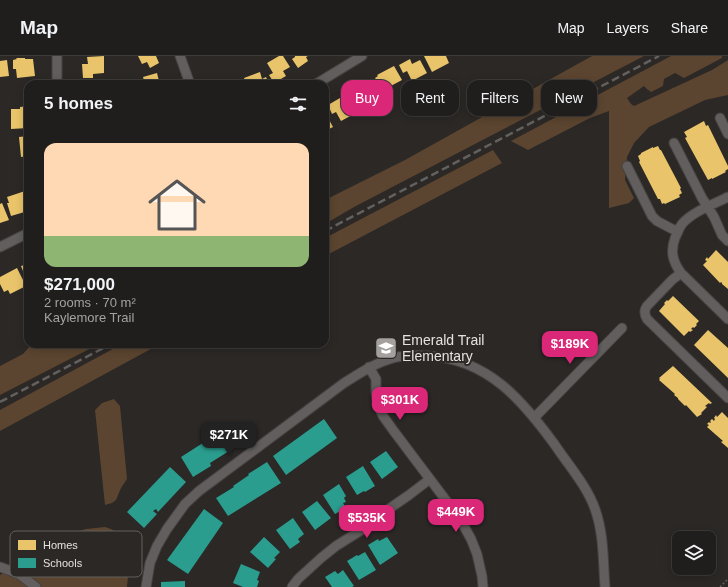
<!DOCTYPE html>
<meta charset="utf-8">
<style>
body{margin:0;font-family:Helvetica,sans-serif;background:#282725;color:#f1f3f6;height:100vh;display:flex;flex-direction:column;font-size:15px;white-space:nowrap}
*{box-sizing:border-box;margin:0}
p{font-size:13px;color:#a2a2a3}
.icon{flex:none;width:22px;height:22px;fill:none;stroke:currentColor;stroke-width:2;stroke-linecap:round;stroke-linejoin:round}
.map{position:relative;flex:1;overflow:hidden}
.details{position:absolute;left:24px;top:24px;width:305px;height:268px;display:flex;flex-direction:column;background:#201e1c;border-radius:12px;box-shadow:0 2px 10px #0003,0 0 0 1px #3d3c3b}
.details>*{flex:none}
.guide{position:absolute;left:341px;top:24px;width:327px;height:36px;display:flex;gap:8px}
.tools{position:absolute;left:672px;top:475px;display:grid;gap:8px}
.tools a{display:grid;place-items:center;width:44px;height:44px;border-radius:8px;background:#201e1c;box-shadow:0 2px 10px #0003,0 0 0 1px #3d3c3b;font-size:20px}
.price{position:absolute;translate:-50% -34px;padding:0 9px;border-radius:8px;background:#db2777;color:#fff;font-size:13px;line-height:26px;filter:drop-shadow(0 1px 2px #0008)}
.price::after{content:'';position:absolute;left:50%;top:24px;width:12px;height:9px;margin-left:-6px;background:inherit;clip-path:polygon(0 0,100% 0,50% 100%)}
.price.selected{background:#222;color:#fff}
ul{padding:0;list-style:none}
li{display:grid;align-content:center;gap:8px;height:212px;padding:0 20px}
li+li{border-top:1px solid #3d3c3b}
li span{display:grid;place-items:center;height:124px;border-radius:12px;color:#555}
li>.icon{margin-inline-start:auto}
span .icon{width:72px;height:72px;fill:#fffc;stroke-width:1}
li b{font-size:17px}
h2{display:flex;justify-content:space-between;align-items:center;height:48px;padding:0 20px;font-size:17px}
.tag{padding:0 14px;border-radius:12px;background:#201e1c;box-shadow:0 2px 10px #0003,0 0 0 1px #3d3c3b;font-size:14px;line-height:36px}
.tag.selected{background:#db2777;color:#fff}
header{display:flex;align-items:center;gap:24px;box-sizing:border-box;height:56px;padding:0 20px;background:#201e1c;border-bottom:1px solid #3d3c3b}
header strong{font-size:19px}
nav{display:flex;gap:22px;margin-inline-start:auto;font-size:14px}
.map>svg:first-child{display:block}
.green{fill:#5b4530}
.homes{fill:#e9c46a}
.schools{fill:#2a9d8f}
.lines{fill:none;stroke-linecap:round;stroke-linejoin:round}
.minor-casing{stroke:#454341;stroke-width:11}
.path{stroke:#636261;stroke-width:1.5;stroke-dasharray:2 2;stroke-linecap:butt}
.minor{stroke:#615e5d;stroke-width:9}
.rail{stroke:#626160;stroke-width:2.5;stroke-dasharray:8 4;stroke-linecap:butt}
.labels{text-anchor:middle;stroke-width:4;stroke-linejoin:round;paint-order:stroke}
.poi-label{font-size:14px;fill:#e4e1df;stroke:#2c2825;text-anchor:start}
.key{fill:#2c2825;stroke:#63605d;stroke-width:1}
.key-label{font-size:11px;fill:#e4e1df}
</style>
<header>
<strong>Map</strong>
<nav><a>Map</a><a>Layers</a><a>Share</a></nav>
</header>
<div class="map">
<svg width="728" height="531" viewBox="0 0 728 531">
<rect width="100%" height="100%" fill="#2b2826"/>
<!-- green -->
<path class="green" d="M592,0H644L354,151L325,168V144L405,104Z
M671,0H722V2L684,22L675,17L664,23L663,30L651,36L647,33L644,30L627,42L631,48L634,50L712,14L728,4V39L705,44L649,71L634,87L627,101L625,124L634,142L629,147L609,152V55L590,62L528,94L511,85Z
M493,94L502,107L325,200V182Z
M34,288H99L0,339V310L23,298L31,289Z
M122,288H160L0,375V354Z
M114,343L120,350L127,423L121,432L116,444L112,447L105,449L95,354L102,347Z
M105,471L111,473L134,488L129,509L127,531H0V519L73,477L86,473Z"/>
<!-- homes -->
<path class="homes" d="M104,0V17L93,18V22H83L82,8H88L87,1Z
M138,0H156L159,7L150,12L147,6L142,8Z
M279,0H283L290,11L283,15L286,20L274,27L269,19L273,17L267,7Z
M295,0H308L306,1L308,5L298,12L292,3L295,1Z
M424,0H446L449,7L432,16Z
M16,2H25V3H33L35,20L17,22L16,13H13V4L17,3Z
M410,3L412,8L420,4L427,17L412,25L407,15L403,17L399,9Z
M7,4L9,20L0,21V5Z
M394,10L402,24L387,32L385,27L380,30L375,22L378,20L377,19Z
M260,16L262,23L266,21L269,28H246L244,22Z
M157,17L159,25L165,23L167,28H145L143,21Z
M236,24L237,28H226Z
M364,28L367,34L372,32L377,43L362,51L353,33Z
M340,42L343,47L349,44L356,57L341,65L336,56L332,58L328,49Z
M28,50V72L11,73V53H20V51Z
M326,58L333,71L325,75V59Z
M704,65L706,70L708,69L728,110V113L725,115L726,116L712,123V122L708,124L685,82L687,81L684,76Z
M28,80V100L21,101L19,81Z
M658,90L660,94H661L681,132L680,133L682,137L679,139L680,141L665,148L664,147L662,148L660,143H658L639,106L640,105L638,100L641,98V97L653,91V92Z
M25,135L28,143V155L11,160L7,147H9L7,141Z
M2,147L9,164L0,167V148Z
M716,194L728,206V233L722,228V227L721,226L720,227L703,209L707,205L705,204L707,201L708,203Z
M28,208V219L25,220L21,210Z
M17,212L26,230L10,238L8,234L4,236L0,228V221Z
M673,240L699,265L696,268L697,269L694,272L693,271L691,273L693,274L690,276L689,275L684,280L659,255L665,248L664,247L667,244L668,245Z
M708,274L728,292V322L694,289Z
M673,310L712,347L710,348L709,347L705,350L707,351L701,357L702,358L697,361L686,349L685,350L678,343V342L674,339L675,338L659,324L660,323L659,322Z
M722,356L728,362V392L721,386L723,385L707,371L709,369L707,368L709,366L710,367L711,366L710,365L712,363L714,365L715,363L714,362L716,359L717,361Z"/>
<!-- schools -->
<path class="schools" d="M324,363L337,382L286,419L273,400Z
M234,367L245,385L210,407L211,410L193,421L181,401Z
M386,395L398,411L382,423L370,406Z
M267,406L281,427L228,460L216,442L234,431L233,430L249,419L248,418Z
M363,410L375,430L365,436L364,435L357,439L346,421Z
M170,411L186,426L158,456L156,453L153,455L157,458L144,472L127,456Z
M339,428L346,440L344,442L346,446L343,447L346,452L335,458L323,439Z
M317,445L331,462L315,474L302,456Z
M204,453L223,467L188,518L167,504Z
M293,462L304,478L298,483L300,486L290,493L276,474Z
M264,481L280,496L274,502L276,503L268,512L250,496Z
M387,481L398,497L380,509L368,489L378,483L379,485Z
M365,496L376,514L359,524L347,505L357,499L358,500Z
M241,508L260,516L257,524L259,525L257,531H243L233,527Z
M343,514L354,530L352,531H332L325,521L335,515L338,518Z
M185,525V531H161V526Z"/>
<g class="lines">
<!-- minor casing -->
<g class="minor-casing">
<path id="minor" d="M180,0L190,28
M57,28V0
M316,28L362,0
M720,62L728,78
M674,87L702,142L714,161L722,179L728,185
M627,110L652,160L657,165L678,176
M728,141C714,148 692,156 682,168C679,172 677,178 675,182C670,196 673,206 681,217L728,263
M0,191L28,177
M681,217L672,224L647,250C644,254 644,258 647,263L728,342
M369,311L376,323V337L379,351L383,360L393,374L460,463L471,483L477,498L482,520L483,531
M534,362L622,272
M0,511L19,518L36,531
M146,531L150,507L157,490L167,473L185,448L199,435L344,327C360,317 375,307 393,302C404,299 417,299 429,300C488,303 523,345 555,389C569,410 587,430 595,453C604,478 603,505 605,531
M292,531L298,523L321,502L336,490L363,473L383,457L409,439L430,423"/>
</g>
<!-- path -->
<path class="path" d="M720,531L728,523"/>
<!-- minor -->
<use href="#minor" class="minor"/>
<!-- rail -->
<path class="rail" d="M325,175L659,0
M0,346L111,288"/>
</g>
<!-- icons -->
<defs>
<g id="school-square" transform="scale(1.15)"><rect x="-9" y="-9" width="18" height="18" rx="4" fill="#a3a09e" stroke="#2c2825"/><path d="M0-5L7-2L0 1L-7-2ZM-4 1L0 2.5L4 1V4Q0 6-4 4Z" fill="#fff"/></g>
</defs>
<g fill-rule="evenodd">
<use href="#school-square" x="386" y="292"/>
</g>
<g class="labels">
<!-- poi labels -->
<g class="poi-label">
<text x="402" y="289">Emerald Trail<tspan x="402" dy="16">Elementary</tspan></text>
</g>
</g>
<!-- legend -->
<rect x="10" y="475" width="132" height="46" rx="6" class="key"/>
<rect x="18" y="484" width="18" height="10" fill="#e9c46a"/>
<rect x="18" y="502" width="18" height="10" fill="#2a9d8f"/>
<g class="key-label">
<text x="43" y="493">Homes</text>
<text x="43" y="511">Schools</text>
</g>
</svg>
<div class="tools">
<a><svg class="icon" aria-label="layers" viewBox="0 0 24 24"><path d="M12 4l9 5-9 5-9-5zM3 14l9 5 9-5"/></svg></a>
</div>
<b class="price" style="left:570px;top:309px">$189K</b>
<b class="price" style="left:400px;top:365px">$301K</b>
<b class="price selected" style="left:229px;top:400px">$271K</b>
<b class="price" style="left:456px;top:477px">$449K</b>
<b class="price" style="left:367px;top:483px">$535K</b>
<div class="guide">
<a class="tag selected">Buy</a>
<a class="tag">Rent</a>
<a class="tag">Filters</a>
<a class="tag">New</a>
</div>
<section class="details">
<h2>5 homes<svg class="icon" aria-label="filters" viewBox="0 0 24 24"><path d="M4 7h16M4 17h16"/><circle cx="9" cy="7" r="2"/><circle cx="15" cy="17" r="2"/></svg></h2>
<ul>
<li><span style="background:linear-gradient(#ffd9b3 75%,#8fb573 0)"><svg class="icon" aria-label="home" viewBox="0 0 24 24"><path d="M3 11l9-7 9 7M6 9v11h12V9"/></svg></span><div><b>$271,000</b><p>2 rooms · 70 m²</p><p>Kaylemore Trail</p></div></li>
</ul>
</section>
</div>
